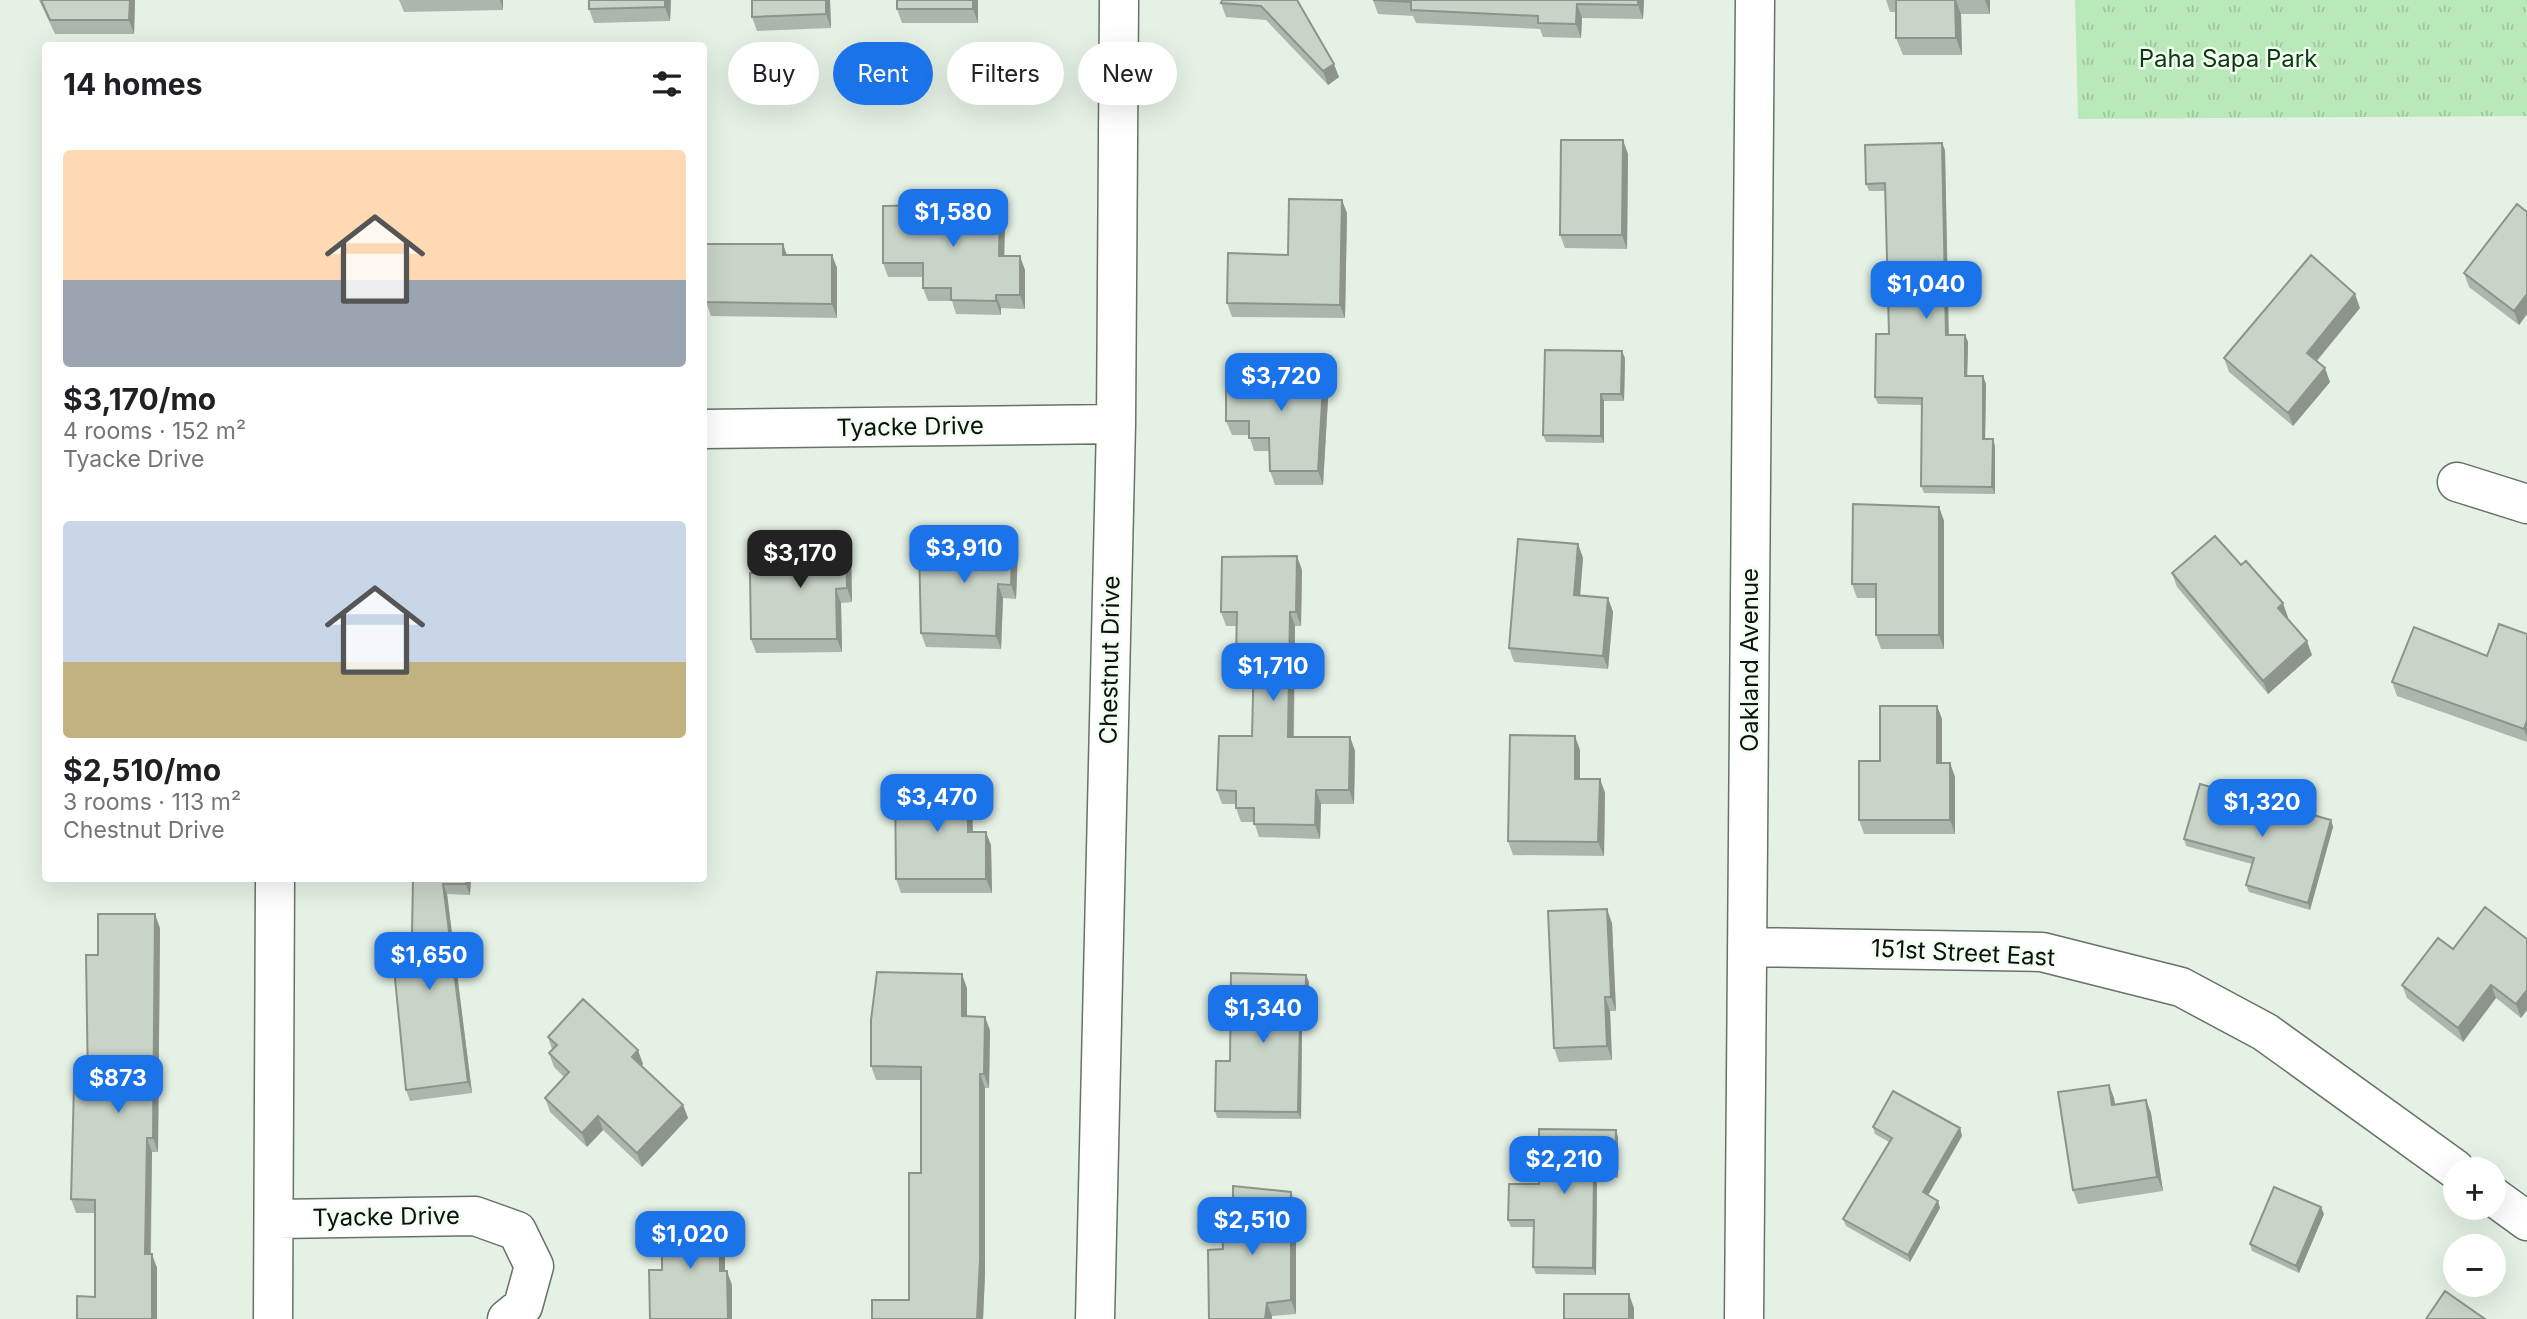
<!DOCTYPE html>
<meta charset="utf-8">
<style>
body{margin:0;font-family:Inter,sans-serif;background:#f6f6f6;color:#202124;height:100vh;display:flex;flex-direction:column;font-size:26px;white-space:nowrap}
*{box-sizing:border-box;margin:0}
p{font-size:23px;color:#757577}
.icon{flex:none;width:38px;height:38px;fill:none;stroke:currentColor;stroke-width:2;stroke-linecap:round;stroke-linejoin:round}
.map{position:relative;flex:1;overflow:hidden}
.drawer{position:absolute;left:42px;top:42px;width:665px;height:840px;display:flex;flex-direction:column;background:#fff;border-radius:7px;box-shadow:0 7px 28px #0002}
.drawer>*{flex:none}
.hud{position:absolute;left:728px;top:42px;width:665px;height:63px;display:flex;gap:14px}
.buttons{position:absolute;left:2443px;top:1157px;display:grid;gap:14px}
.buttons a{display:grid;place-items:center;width:63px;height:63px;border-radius:50%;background:#fff;box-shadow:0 7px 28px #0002;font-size:35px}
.price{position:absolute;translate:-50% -60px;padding:0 16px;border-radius:14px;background:#1a73e8;color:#fff;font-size:23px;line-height:46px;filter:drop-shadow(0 2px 4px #0008)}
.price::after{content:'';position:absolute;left:50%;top:42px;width:21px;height:16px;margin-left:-10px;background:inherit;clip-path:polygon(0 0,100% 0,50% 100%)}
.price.on{background:#222;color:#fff}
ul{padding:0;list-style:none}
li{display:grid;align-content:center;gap:14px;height:371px;padding:0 21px}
li span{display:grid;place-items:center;height:217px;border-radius:7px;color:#555}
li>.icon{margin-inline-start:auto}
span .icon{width:126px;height:126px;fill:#fffc;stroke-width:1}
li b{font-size:30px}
h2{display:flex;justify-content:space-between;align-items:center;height:84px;padding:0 21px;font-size:30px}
.chip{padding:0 24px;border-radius:32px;background:#fff;box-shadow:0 7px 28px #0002;font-size:24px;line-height:63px}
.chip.on{background:#1a73e8;color:#fff}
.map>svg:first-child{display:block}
.park{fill:url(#park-tufts)}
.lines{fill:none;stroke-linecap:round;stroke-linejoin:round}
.minor-casing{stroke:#687268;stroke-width:41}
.minor{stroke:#fff;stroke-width:38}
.wall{fill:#adb6ac}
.shaded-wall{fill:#8d948c}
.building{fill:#c9d4c8;stroke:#8d948c;stroke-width:2}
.labels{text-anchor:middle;stroke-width:5;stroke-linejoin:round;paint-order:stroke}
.park-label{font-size:24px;fill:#0e3812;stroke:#f3fef2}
.street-label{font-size:24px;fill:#0d110d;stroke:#f3fef2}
</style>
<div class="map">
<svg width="2527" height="1319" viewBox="0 0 2527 1319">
<defs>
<pattern id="park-tufts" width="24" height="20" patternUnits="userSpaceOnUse" patternTransform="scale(1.75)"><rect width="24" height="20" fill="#b9e9b9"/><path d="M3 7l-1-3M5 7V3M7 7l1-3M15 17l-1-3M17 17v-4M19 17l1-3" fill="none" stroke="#9ec79e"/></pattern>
</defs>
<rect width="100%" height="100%" fill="#e5f1e5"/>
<!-- park -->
<path class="park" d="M2075,0H2527V116L2078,119Z"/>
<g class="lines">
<!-- minor casing -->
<g class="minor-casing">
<path id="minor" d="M704,429L1116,424
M2457,482L2527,504
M1747,947L2042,952L2181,987L2265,1032L2455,1169
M2494,1197L2527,1221
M276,1219L475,1216L517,1231L534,1266L523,1306L507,1319
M273,1319L275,878
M1095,1319L1116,424L1119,0
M1744,1319L1755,0"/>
</g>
<!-- minor -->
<use href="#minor" class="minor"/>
</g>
<!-- wall -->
<path class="wall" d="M39,0H135L134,34H55Z
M399,0H503V10L404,12Z
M671,0L670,21L594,23L589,9Z
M830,0L831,28L757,31L752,17Z
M978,0V23H902L897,9Z
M1297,0L1339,77L1328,85L1266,20L1226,17L1221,3Z
M1373,0H1644L1643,19L1582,18L1581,38L1543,37L1540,29L1416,23L1413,16L1378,14Z
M1886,0H1990V14H1961L1962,55H1903L1896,38V12H1890Z
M1945,150L1948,335H1965L1968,342L1967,376H1983L1986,384L1985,439L1995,446V494L1924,493L1921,486L1922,405L1878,404L1875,397L1889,334L1885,191H1869L1866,184Z
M1628,154L1627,249L1565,248L1560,235Z
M2527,212V314L2519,325L2469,287L2464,273Z
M1347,213L1345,318L1232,317L1227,303Z
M1005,218L1004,256L1025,270V309L1001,308V315L956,314L952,301H928L923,288V277H888L883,263Z
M787,255H832L837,268V318L711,316L706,302Z
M2360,308L2317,361L2330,382L2293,426L2229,372L2224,358Z
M1625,358L1624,401H1604V443L1546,442L1543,435Z
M1324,368L1329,381L1323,485H1275L1270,471V451H1254L1249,435H1232L1226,421Z
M1939,507L1944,521V649H1881L1876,635V598H1857L1852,584Z
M846,536L851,550L852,602L841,603L842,652L756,653L751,639L779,573Z
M1013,536L1018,549L1016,599L1003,598L1001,649L926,647L921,633L959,548Z
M1578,544L1583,558L1580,595L1608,598L1613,612L1608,669L1514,662L1509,648Z
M1302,570L1301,626H1295L1294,737H1350L1355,751L1354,804H1321L1320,839L1259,837L1254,822H1241L1236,808V804H1222L1217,790L1252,736L1254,669H1241L1236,655L1237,626H1226L1221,612Z
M2172,573L2288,617L2287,618L2312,655L2268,694L2177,587Z
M2527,634V742L2397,696L2392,682L2487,656Z
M1937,706L1942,719V763H1950L1955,777V834H1864L1859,820L1880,761Z
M1580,750V779H1600L1605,793L1604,856L1513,855L1508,841Z
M967,784L972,798L973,832L991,845L992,893H901L896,879Z
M2331,820L2333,827L2310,910L2249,892L2246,885L2252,864L2186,846L2184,839Z
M413,878H471L470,895L447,894L472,1093L410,1101L406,1090Z
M1612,923L1616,1011H1610L1612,1060L1559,1062L1554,1048Z
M160,928L158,1152H152L151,1254L157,1268V1319L95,1297V1213H76L71,1199L88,1086L98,955Z
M2527,939V1010L2521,1018L2496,998L2463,1042L2407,998L2402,985L2453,949Z
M1306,975L1309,982L1308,1028H1302L1301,1119L1217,1118L1215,1111L1230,1061Z
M967,988V1016L990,1030L989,1088H985V1274L983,1319H872L909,1300L921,1173V1080H876L871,1066Z
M548,1037L643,1064L641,1066L683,1105L688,1118L642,1167L603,1130L587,1147L550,1112L545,1098L564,1077L554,1067L549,1053L552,1049Z
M2109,1085L2114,1098L2115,1105L2146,1100L2151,1113L2163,1191L2078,1204L2073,1190Z
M1873,1127L1960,1128L1962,1136L1928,1195L1940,1208L1910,1262L1846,1226L1843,1219L1889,1142L1875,1134Z
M1618,1137V1178H1597L1596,1275L1536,1274L1533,1267L1534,1227H1511L1508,1220Z
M1296,1206V1314L1272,1316V1319H1209L1223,1249Z
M2324,1214L2299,1273L2252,1251L2250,1244Z"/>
<!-- shaded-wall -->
<path class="shaded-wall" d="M130,0H135L134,34L129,20Z
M500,0H503V10Z
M665,0H671L670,21L665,7Z
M826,0H830L831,28L826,14Z
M973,0H978V23L973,9Z
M1638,0H1644L1643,19L1638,5Z
M1955,0H1956L1961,14L1962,55L1956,38Z
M1985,0H1990V14Z
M1577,4L1582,18L1581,38L1576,24Z
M1334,64L1339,77L1328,85L1323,71Z
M1623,140L1628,154L1627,249L1622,235Z
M1942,143L1945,150L1949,342L1946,335Z
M1342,200L1347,213L1345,318L1340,305Z
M1000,204L1005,218L1004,270L999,256Z
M783,244L788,258L783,255Z
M832,255L837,268V318L832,304Z
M1020,256L1025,270V309L1020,295Z
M2355,294L2360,308L2312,366L2307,353Z
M2527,294V314L2519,325L2514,311Z
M996,295L1001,308V315L996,301Z
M1965,335L1968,342L1967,384L1965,376Z
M1622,351L1625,358L1624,401L1621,394Z
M1324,368L1329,381L1323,485L1318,471Z
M2325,368L2330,382L2293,426L2288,413Z
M1983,376L1986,384L1985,446L1983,439Z
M1601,394L1604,401V443L1601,436Z
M1993,439L1995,446V494L1992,487Z
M1939,507L1944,521V649L1939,635Z
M846,536L851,550L852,602L847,588Z
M1013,536L1018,549L1016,599L1011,585Z
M1578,544L1583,558L1579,609L1574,595Z
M1297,556L1302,570L1301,626L1296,612Z
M998,584L1003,598L1001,649L996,636Z
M836,589L841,603L842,652L837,639Z
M1608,598L1613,612L1608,669L1603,656Z
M2283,603L2288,617L2283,622L2278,608Z
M1290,612L1295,626L1293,750L1288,737Z
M2307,641L2312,655L2268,694L2263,681Z
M1937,706L1942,719V777L1937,763Z
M2527,720V737L2524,729Z
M1575,736L1580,750V793L1575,779Z
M1350,737L1355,751L1354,804L1349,790Z
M1950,763L1955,777V834L1950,820Z
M1600,779L1605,793L1604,856L1598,842Z
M967,784L972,798L973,845L968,832Z
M1316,790L1321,804L1320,839L1315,825Z
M2331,820L2333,827L2310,910L2308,903Z
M986,832L991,845L992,893L986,879Z
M467,878H471L470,895L466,884Z
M443,884L447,894L472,1093L468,1082Z
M1607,909L1612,923L1616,1011L1611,997Z
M155,914L160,928L158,1152L153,1138Z
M962,974L967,988V1030L962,1016Z
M1306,975L1309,982L1308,1028L1305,1021Z
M2491,985L2496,998L2463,1042L2458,1028Z
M2527,990V1010L2521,1018L2516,1004Z
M1605,997L1610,1011L1612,1060L1607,1046Z
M985,1017L990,1030L989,1088L984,1074Z
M1300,1021L1302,1028L1301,1119L1298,1112Z
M638,1050L643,1064L637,1070L632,1057Z
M980,1074L985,1088V1274L983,1319H977Z
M2109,1085L2114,1098L2117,1119L2112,1105Z
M2146,1100L2151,1113L2163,1191L2157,1177Z
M683,1105L688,1118L642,1167L637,1153Z
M598,1116L603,1130L587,1147L582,1133Z
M1960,1128L1962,1136L1926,1199L1923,1192Z
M1616,1130L1618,1137V1178L1615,1171Z
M147,1138L152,1152L150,1268L145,1254Z
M1594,1171L1597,1178L1596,1275L1593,1268Z
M1291,1192L1296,1206V1314L1291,1300Z
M1938,1201L1940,1208L1910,1262L1908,1255Z
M2321,1207L2324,1214L2299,1273L2296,1266Z
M720,1215L725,1228V1285L720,1271Z
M152,1254L157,1268V1319H152Z
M727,1271L732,1285V1319H728Z
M1629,1294L1634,1308V1319H1629Z
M1267,1303L1272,1316V1319H1265Z"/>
<!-- building -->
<path class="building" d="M41,0H130L129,20H50Z
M589,0H665V7L589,9Z
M752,0H826V14L752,17Z
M897,0H973V9H897Z
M1222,0H1297L1334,64L1323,71L1261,6L1221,3Z
M1373,0H1638V5L1577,4L1576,24L1538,23V16L1411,10V2Z
M1896,0H1955L1956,38H1896Z
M1561,140H1623L1622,235H1560Z
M1942,143L1946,335H1965V376H1983V439H1993L1992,487L1921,486L1922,398L1875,397L1876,334H1889L1885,183L1866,184L1865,145Z
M1289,199L1342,200L1340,305L1227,303L1228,253L1288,255Z
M1000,204L999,256H1020V295H996V301L951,300V288H923V263H883V206Z
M2517,204L2527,212V294L2514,311L2464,273Z
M705,244H783V255H832V304L706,302Z
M2311,255L2355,294L2307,353L2325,368L2288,413L2224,358Z
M1545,350L1622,351L1621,394H1601V436L1543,435Z
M1324,368L1318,471H1270L1269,438H1249V421H1226V373Z
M1853,504L1939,507V635H1876V584H1852Z
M959,533L1013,536L1011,585L998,584L996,636L921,633L919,547L959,548Z
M846,536L847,588L836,589L837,639H751L750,573H779L778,537Z
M2215,536L2241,565L2246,561L2283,603L2278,608L2307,641L2263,681L2172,573Z
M1518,539L1578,544L1574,595L1608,598L1603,656L1509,648Z
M1297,556L1296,612H1290L1288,737H1350L1349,790H1316L1315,825L1254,824V808H1236V791L1217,790L1219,736H1252L1254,655H1236L1237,612H1221L1222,557Z
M2499,624L2527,634V720L2524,729L2392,682L2414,627L2487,656Z
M1880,706H1937V763H1950V820H1859V761H1880Z
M1510,735L1575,736V779H1600L1598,842L1508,841Z
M895,784H967L968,832H986V879H896Z
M2200,784L2331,820L2308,903L2246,885L2254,858L2184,839Z
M413,878H467L466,884H443L468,1082L406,1090L391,938L412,936Z
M2485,907L2527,939V990L2516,1004L2491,985L2458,1028L2402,985L2438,938L2453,949Z
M1607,909L1611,997H1605L1607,1046L1554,1048L1548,911Z
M98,914H155L153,1138H147L145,1254H152V1319H77V1296L95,1297V1200L71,1199L74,1085L88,1086L86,955H98Z
M877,972L962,974V1016L985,1017L984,1074H980V1260L977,1319H872V1300H909V1173H921V1067L871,1066V1020Z
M1231,973L1306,975L1305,1021H1300L1298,1112L1215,1111L1216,1061H1230Z
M583,999L638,1050L632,1057L683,1105L637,1153L598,1116L582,1133L545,1098L569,1072L549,1053L557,1045L548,1037Z
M2109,1085L2112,1105L2146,1100L2157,1177L2073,1190L2058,1092Z
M1893,1091L1960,1128L1923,1192L1938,1201L1908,1255L1843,1219L1892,1138L1873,1127Z
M1539,1129L1616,1130L1615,1171H1594L1593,1268L1533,1267L1534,1220H1508L1509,1184H1539Z
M1233,1186L1291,1192V1300L1267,1303L1265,1319H1209L1208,1250L1223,1249L1222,1233L1233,1232Z
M2274,1187L2321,1207L2296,1266L2250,1244Z
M662,1215H720V1271H727L728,1319H650L649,1270H662Z
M2445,1291L2485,1319H2426Z
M1564,1294H1629V1319H1564Z"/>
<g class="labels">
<!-- park labels -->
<g class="park-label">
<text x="2228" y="67">Paha Sapa Park</text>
</g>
<!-- street labels -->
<g class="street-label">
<text transform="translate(910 427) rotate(-1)" y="8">Tyacke Drive</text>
<text transform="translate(1110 660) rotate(-89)" y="8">Chestnut Drive</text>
<text transform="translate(1750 660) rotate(-90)" y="8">Oakland Avenue</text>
<text transform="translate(1963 953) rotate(3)" y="8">151st Street East</text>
<text transform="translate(386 1217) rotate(-1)" y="8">Tyacke Drive</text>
</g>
</g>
</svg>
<div class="buttons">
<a>+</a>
<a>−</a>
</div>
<b class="price" style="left:953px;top:249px">$1,580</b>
<b class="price" style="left:1926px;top:321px">$1,040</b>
<b class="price" style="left:1281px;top:413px">$3,720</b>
<b class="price" style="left:964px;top:585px">$3,910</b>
<b class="price on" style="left:800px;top:590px">$3,170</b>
<b class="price" style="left:1273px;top:703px">$1,710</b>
<b class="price" style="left:937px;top:834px">$3,470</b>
<b class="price" style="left:2262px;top:839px">$1,320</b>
<b class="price" style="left:429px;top:992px">$1,650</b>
<b class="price" style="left:1263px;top:1045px">$1,340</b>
<b class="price" style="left:118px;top:1115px">$873</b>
<b class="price" style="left:1564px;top:1196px">$2,210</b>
<b class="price" style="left:1252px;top:1257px">$2,510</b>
<b class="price" style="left:690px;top:1271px">$1,020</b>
<div class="hud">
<a class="chip">Buy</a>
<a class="chip on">Rent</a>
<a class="chip">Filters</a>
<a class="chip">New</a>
</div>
<section class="drawer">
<h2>14 homes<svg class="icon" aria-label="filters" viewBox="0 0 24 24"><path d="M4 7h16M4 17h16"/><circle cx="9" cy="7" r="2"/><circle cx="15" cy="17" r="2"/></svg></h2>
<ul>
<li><span style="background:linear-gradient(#ffd9b3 60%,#9aa5b1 0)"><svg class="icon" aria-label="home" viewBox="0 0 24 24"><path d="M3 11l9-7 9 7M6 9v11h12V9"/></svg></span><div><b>$3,170/mo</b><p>4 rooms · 152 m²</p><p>Tyacke Drive</p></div></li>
<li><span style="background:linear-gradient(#c9d6e8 65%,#c2b280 0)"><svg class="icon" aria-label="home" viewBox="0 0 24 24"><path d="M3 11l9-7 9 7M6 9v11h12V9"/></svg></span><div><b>$2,510/mo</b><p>3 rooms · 113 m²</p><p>Chestnut Drive</p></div></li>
</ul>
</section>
</div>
